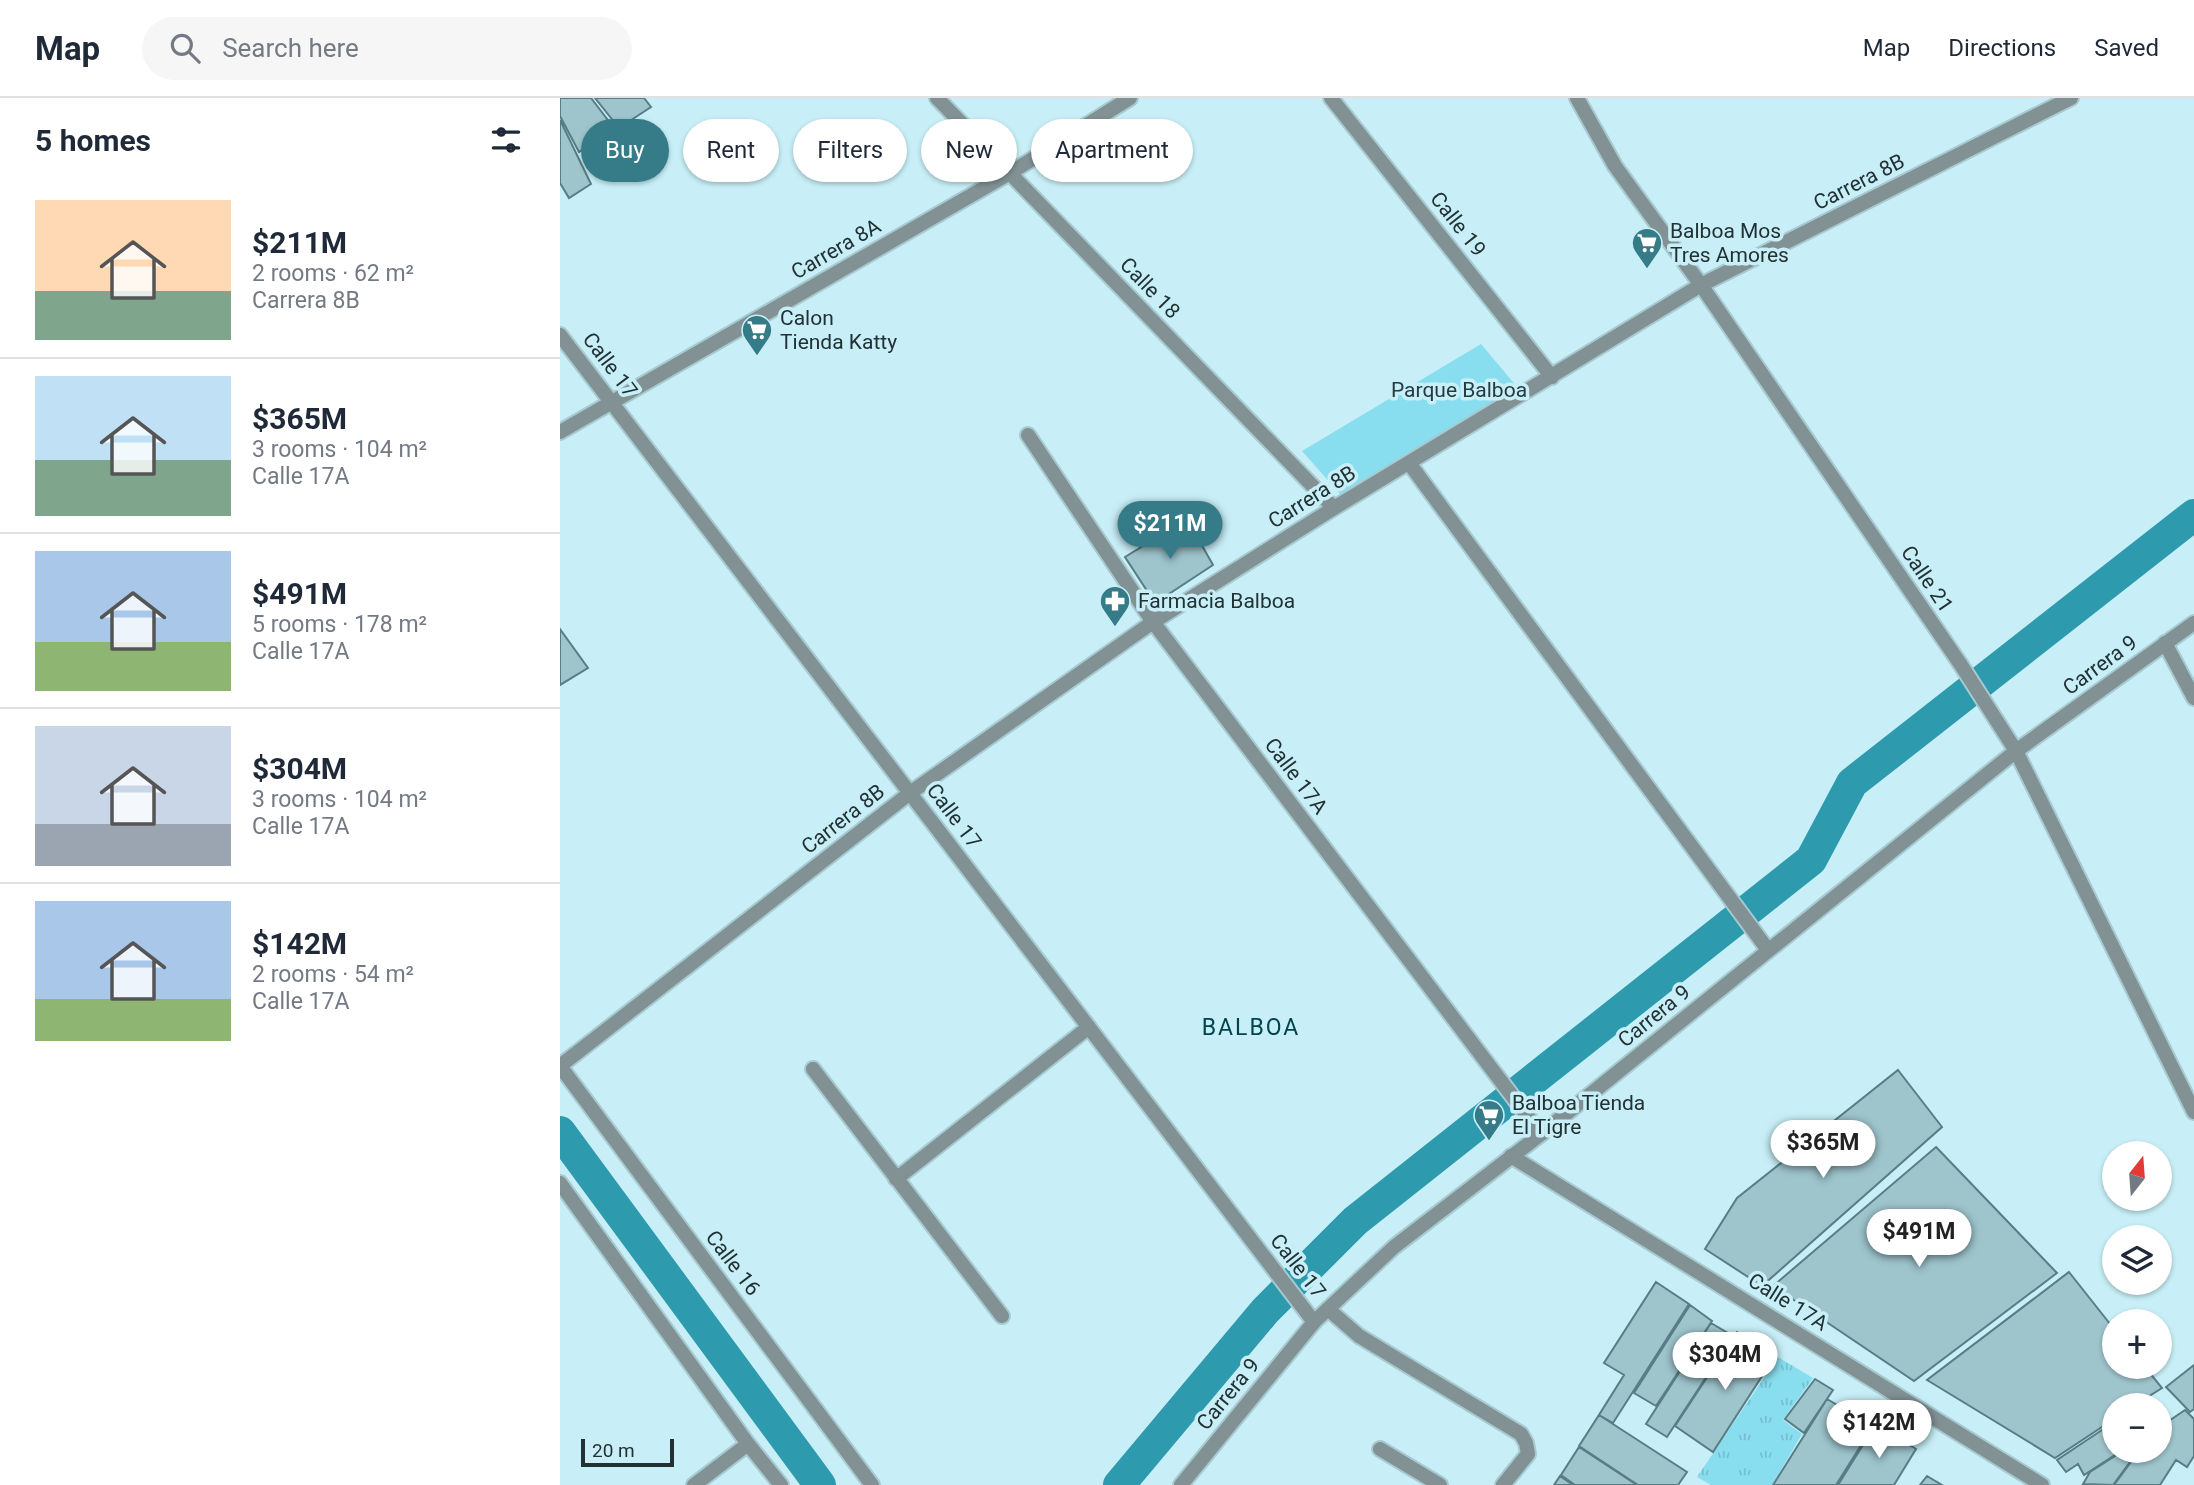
<!DOCTYPE html>
<meta charset="utf-8">
<style>
body{margin:0;font-family:Roboto,sans-serif;background:#f6f6f7;color:#1f2937;height:100vh;display:flex;flex-direction:column;font-size:26px;white-space:nowrap}
*{box-sizing:border-box;margin:0}
p{font-size:23px;color:#747a83}
.icon{flex:none;width:38px;height:38px;fill:none;stroke:currentColor;stroke-width:2;stroke-linecap:round;stroke-linejoin:round}
.map{position:relative;flex:1;overflow:hidden}
.sheet{display:flex;flex-direction:column;background:#fff;width:560px}
.sheet>*{flex:none}
.banner{position:absolute;left:21px;top:21px;width:665px;height:63px;display:flex;gap:14px}
.needle{width:46px;rotate:17deg}
.tools{position:absolute;left:1542px;top:1043px;display:grid;gap:14px}
.tools a{display:grid;place-items:center;width:70px;height:70px;border-radius:50%;background:#fff;box-shadow:0 2px 5px #0004;font-size:35px}
.scale{position:absolute;left:21px;bottom:18px;width:93px;box-sizing:border-box;padding-left:7px;border:4px solid #213134;border-top:0;font-size:19px;line-height:24px;white-space:nowrap;color:#213134;-webkit-text-stroke:5px #c8eff7;paint-order:stroke}
.price{position:absolute;translate:-50% -60px;padding:0 16px;border-radius:24px;background:#fff;color:#222;font-size:23px;line-height:46px;filter:drop-shadow(0 2px 4px #0008)}
.price::after{content:'';position:absolute;left:50%;top:42px;width:21px;height:16px;margin-left:-10px;background:inherit;clip-path:polygon(0 0,100% 0,50% 100%)}
.price.selected{background:#357b88;color:#fff}
ul{padding:0;list-style:none}
li{display:flex;align-items:center;gap:21px;height:175px;padding:0 35px}
li+li{border-top:2px solid #e0e1e3}
li span{display:grid;place-items:center;flex:none;width:196px;height:140px;border-radius:0px;color:#555}
li>.icon{margin-inline-start:auto}
span .icon{width:84px;height:84px;fill:#fffc;stroke-width:1}
li b{font-size:30px}
h2{display:flex;justify-content:space-between;align-items:center;height:84px;padding:0 35px;font-size:30px}
.pill{padding:0 24px;border-radius:32px;background:#fff;box-shadow:0 2px 5px #0004;font-size:24px;line-height:63px}
.pill.selected{background:#357b88;color:#fff}
header{display:flex;align-items:center;gap:42px;box-sizing:border-box;height:98px;padding:0 35px;background:#fff;border-bottom:2px solid #e0e1e3}
header strong{font-size:33px}
nav{display:flex;gap:38px;margin-inline-start:auto;font-size:24px}
.search{width:490px;height:63px;background:#f6f6f7;display:flex;align-items:center;gap:18px;box-sizing:border-box;padding:0 24px;border-radius:38px;color:#747a83;font-size:26px}
main{display:flex;flex:1;min-height:0}
.map>svg:first-child{display:block}
.grass{fill:url(#grass-tufts)}
.park{fill:#88deef}
.lines{fill:none;stroke-linecap:round;stroke-linejoin:round}
.canal{stroke:#2d9bad;stroke-width:32}
.building{fill:#9ec4cc;stroke:#597d85;stroke-width:2}
.service-casing{stroke:#a7c9d0;stroke-width:18}
.minor-casing{stroke:#a7c9d0;stroke-width:18}
.tertiary-casing{stroke:#a7c9d0;stroke-width:18}
.service{stroke:#819194;stroke-width:14}
.minor{stroke:#819194;stroke-width:14}
.tertiary{stroke:#819194;stroke-width:14}
.labels{text-anchor:middle;stroke-width:7;stroke-linejoin:round;paint-order:stroke}
.street-label{font-size:21px;fill:#213134;stroke:#c8eff7}
.poi-label{font-size:21px;fill:#213134;stroke:#c8eff7;text-anchor:start}
.park-label{font-size:21px;fill:#243c41;stroke:#c8eff7}
.neighbourhood-label{font-size:23px;letter-spacing:2px;fill:#02434d;stroke:#c8eff7}
</style>
<header>
<strong>Map</strong>
<div class="search"><svg class="icon" aria-label="search" viewBox="0 0 24 24"><circle cx="10" cy="10" r="6"/><path d="M15 15l6 6"/></svg>Search here</div>
<nav><a>Map</a><a>Directions</a><a>Saved</a></nav>
</header>
<main>
<section class="sheet">
<h2>5 homes<svg class="icon" aria-label="filters" viewBox="0 0 24 24"><path d="M4 7h16M4 17h16"/><circle cx="9" cy="7" r="2"/><circle cx="15" cy="17" r="2"/></svg></h2>
<ul>
<li><span style="background:linear-gradient(#ffd9b3 65%,#7fa58c 0)"><svg class="icon" aria-label="home" viewBox="0 0 24 24"><path d="M3 11l9-7 9 7M6 9v11h12V9"/></svg></span><div><b>$211M</b><p>2 rooms · 62 m²</p><p>Carrera 8B</p></div></li>
<li><span style="background:linear-gradient(#bfe0f5 60%,#7fa58c 0)"><svg class="icon" aria-label="home" viewBox="0 0 24 24"><path d="M3 11l9-7 9 7M6 9v11h12V9"/></svg></span><div><b>$365M</b><p>3 rooms · 104 m²</p><p>Calle 17A</p></div></li>
<li><span style="background:linear-gradient(#a9c7e8 65%,#8fb573 0)"><svg class="icon" aria-label="home" viewBox="0 0 24 24"><path d="M3 11l9-7 9 7M6 9v11h12V9"/></svg></span><div><b>$491M</b><p>5 rooms · 178 m²</p><p>Calle 17A</p></div></li>
<li><span style="background:linear-gradient(#c9d6e8 70%,#9aa5b1 0)"><svg class="icon" aria-label="home" viewBox="0 0 24 24"><path d="M3 11l9-7 9 7M6 9v11h12V9"/></svg></span><div><b>$304M</b><p>3 rooms · 104 m²</p><p>Calle 17A</p></div></li>
<li><span style="background:linear-gradient(#a9c7e8 70%,#8fb573 0)"><svg class="icon" aria-label="home" viewBox="0 0 24 24"><path d="M3 11l9-7 9 7M6 9v11h12V9"/></svg></span><div><b>$142M</b><p>2 rooms · 54 m²</p><p>Calle 17A</p></div></li>
</ul>
</section>
<div class="map">
<svg width="1634" height="1387" viewBox="0 0 1634 1387">
<defs>
<pattern id="grass-tufts" width="24" height="20" patternUnits="userSpaceOnUse" patternTransform="scale(1.75)"><rect width="24" height="20" fill="#88deef"/><path d="M3 7l-1-3M5 7V3M7 7l1-3M15 17l-1-3M17 17v-4M19 17l1-3" fill="none" stroke="#75bfce"/></pattern>
</defs>
<rect width="100%" height="100%" fill="#c8eff7"/>
<!-- grass -->
<path class="grass" d="M1218,1259L1253,1280L1223,1322L1242,1336L1212,1387H1151L1137,1379Z"/>
<!-- park -->
<path class="park" d="M921,246L958,290L780,396L742,353Z"/>
<g class="lines">
<!-- canal -->
<path class="canal" d="M0,1034L260,1387
M559,1387L705,1213L795,1123L1251,762L1292,685L1634,417"/>
</g>
<!-- building -->
<path class="building" d="M0,0H31L54,30L19,54L0,18Z
M35,0H84L91,9L59,30Z
M0,22L31,86L9,100L0,85Z
M627,421L653,467L595,505L565,459Z
M0,531L28,570L0,587Z
M1338,972L1382,1029L1202,1188L1145,1151L1177,1100Z
M1376,1049L1497,1175L1354,1283L1213,1188Z
M1509,1174L1554,1231V1269H1585L1602,1290L1575,1307H1554V1321L1495,1360L1367,1282Z
M1096,1184L1129,1206L1053,1325L1039,1317L1064,1277L1044,1265Z
M1130,1207L1152,1223L1096,1308L1074,1295Z
M1151,1225L1173,1238L1107,1339L1086,1326Z
M1177,1234L1215,1258L1153,1354L1115,1328Z
M1634,1267V1311L1630,1314L1606,1289Z
M1255,1281L1273,1292L1244,1335L1225,1321Z
M1267,1301L1313,1328L1276,1387H1213Z
M1625,1312L1634,1321V1358L1627,1369L1616,1362L1600,1387H1554L1579,1353H1600V1329Z
M1039,1317L1127,1374L1118,1387H1078L1019,1348Z
M1554,1324V1353H1561L1524,1377L1518,1366L1506,1374L1497,1362Z
M1316,1326L1356,1351L1334,1387H1278Z
M1019,1349L1077,1387H1015L1001,1377Z
M1563,1353H1578L1553,1387L1523,1386L1530,1374Z
M1000,1378L1013,1387H994Z
M1367,1378L1382,1387H1360Z"/>
<g class="lines">
<!-- service casing -->
<g class="service-casing">
<path id="service" d="M768,1211L799,1238L961,1336L966,1345L968,1356L943,1387
M820,1351L880,1387"/>
</g>
<!-- minor casing -->
<g class="minor-casing">
<path id="minor" d="M377,0L774,410
M771,0L992,279
M1017,0L1055,68L1141,187L1401,567L1456,653L1634,1014
M0,237L754,1224
M0,334L450,75L570,0
M468,337L593,524L981,1036
M849,365L1208,852
M1605,545L1634,600
M0,968L350,695L593,524L774,410L1141,187L1511,0
M0,968L312,1387
M253,971L442,1218
M951,1058L1482,1387
M336,1081L529,929
M0,1085L188,1346L221,1387
M134,1387L188,1346"/>
</g>
<!-- tertiary casing -->
<g class="tertiary-casing">
<path id="tertiary" d="M621,1387L754,1224L834,1149L981,1036L1456,653L1634,525"/>
</g>
<!-- service -->
<use href="#service" class="service"/>
<!-- minor -->
<use href="#minor" class="minor"/>
<!-- tertiary -->
<use href="#tertiary" class="tertiary"/>
</g>
<!-- icons -->
<defs>
<g id="supermarket-pin" transform="scale(1.575)"><path d="M0 17L-7.5 6A9.5 9.5 0 1 1 7.5 6Z" fill="#357b88" stroke="#c8eff7"/><path d="M-6-5.5h2.5l.6 2H6L4.5 2H-2.5L-4.4-4H-6ZM-1.5 3.2a1.3 1.3 0 1 0 .1 0ZM3 3.2a1.3 1.3 0 1 0 .1 0Z" fill="#fff"/></g>
<g id="pharmacy-pin" transform="scale(1.575)"><path d="M0 17L-7.5 6A9.5 9.5 0 1 1 7.5 6Z" fill="#357b88" stroke="#c8eff7"/><path d="M-2-6h4v4h4v4h-4v4h-4v-4h-4v-4h4Z" fill="#fff"/></g>
</defs>
<g fill-rule="evenodd">
<use href="#supermarket-pin" x="1087" y="145"/>
<use href="#supermarket-pin" x="197" y="232"/>
<use href="#pharmacy-pin" x="555" y="503"/>
<use href="#supermarket-pin" x="929" y="1017"/>
</g>
<g class="labels">
<!-- street labels -->
<g class="street-label">
<text transform="translate(1299 84) rotate(-27)" y="7">Carrera 8B</text>
<text transform="translate(898 126) rotate(52)" y="7">Calle 19</text>
<text transform="translate(276 151) rotate(-30)" y="7">Carrera 8A</text>
<text transform="translate(590 190) rotate(46)" y="7">Calle 18</text>
<text transform="translate(50 267) rotate(53)" y="7">Calle 17</text>
<text transform="translate(752 399) rotate(-32)" y="7">Carrera 8B</text>
<text transform="translate(1367 481) rotate(56)" y="7">Calle 21</text>
<text transform="translate(1540 567) rotate(-36)" y="7">Carrera 9</text>
<text transform="translate(736 678) rotate(53)" y="7">Calle 17A</text>
<text transform="translate(394 718) rotate(53)" y="7">Calle 17</text>
<text transform="translate(283 721) rotate(-38)" y="7">Carrera 8B</text>
<text transform="translate(1094 918) rotate(-39)" y="7">Carrera 9</text>
<text transform="translate(173 1165) rotate(53)" y="7">Calle 16</text>
<text transform="translate(738 1168) rotate(52)" y="7">Calle 17</text>
<text transform="translate(1228 1204) rotate(32)" y="7">Calle 17A</text>
<text transform="translate(668 1296) rotate(-51)" y="7">Carrera 9</text>
</g>
<!-- poi labels -->
<g class="poi-label">
<text x="1110" y="140">Balboa Mos<tspan x="1110" dy="24">Tres Amores</tspan></text>
<text x="220" y="227">Calon<tspan x="220" dy="24">Tienda Katty</tspan></text>
<text x="578" y="510">Farmacia Balboa</text>
<text x="952" y="1012">Balboa Tienda<tspan x="952" dy="24">El Tigre</tspan></text>
</g>
<!-- park labels -->
<g class="park-label">
<text x="899" y="299">Parque Balboa</text>
</g>
<!-- neighbourhood labels -->
<g class="neighbourhood-label">
<text x="691" y="937">BALBOA</text>
</g>
</g>
</svg>
<div class="tools">
<a><svg class="needle" viewBox="-14 -14 28 28"><path d="M0-13l5 13h-10z" fill="#e53935"/><path d="M0 13l5-13h-10z" fill="#747a83"/></svg></a>
<a><svg class="icon" aria-label="layers" viewBox="0 0 24 24"><path d="M12 4l9 5-9 5-9-5zM3 14l9 5 9-5"/></svg></a>
<a>+</a>
<a>−</a>
</div>
<div class="scale">20 m</div>
<b class="price selected" style="left:610px;top:463px">$211M</b>
<b class="price" style="left:1263px;top:1082px">$365M</b>
<b class="price" style="left:1359px;top:1171px">$491M</b>
<b class="price" style="left:1165px;top:1294px">$304M</b>
<b class="price" style="left:1319px;top:1362px">$142M</b>
<div class="banner">
<a class="pill selected">Buy</a>
<a class="pill">Rent</a>
<a class="pill">Filters</a>
<a class="pill">New</a>
<a class="pill">Apartment</a>
</div>
</div>
</main>
